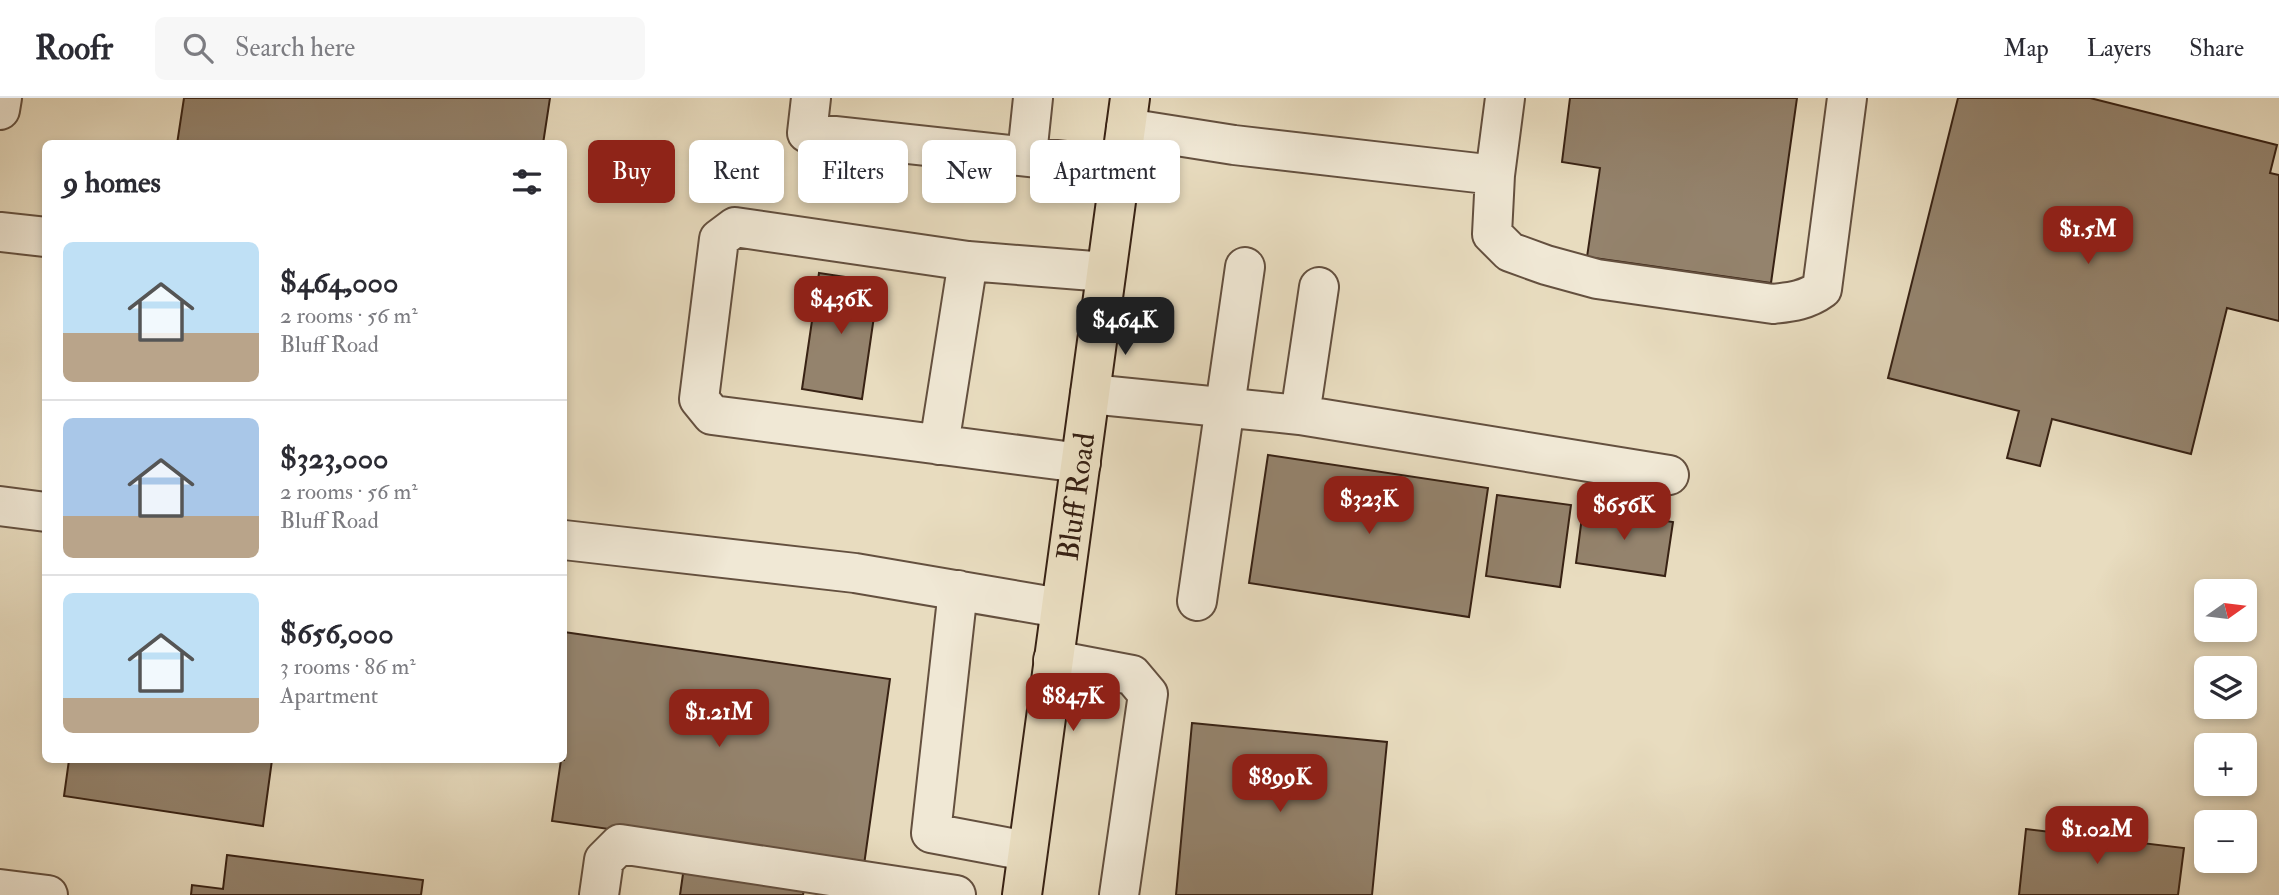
<!DOCTYPE html>
<meta charset="utf-8">
<style>
body{margin:0;font-family:"IM FELL Double Pica",serif;background:#f7f7f7;color:#2b2b33;height:100vh;display:flex;flex-direction:column;font-size:26px;white-space:nowrap}
*{box-sizing:border-box;margin:0}
p{font-size:23px;color:#7c7c81}
.icon{flex:none;width:38px;height:38px;fill:none;stroke:currentColor;stroke-width:2;stroke-linecap:round;stroke-linejoin:round}
.map{position:relative;flex:1;overflow:hidden}
.details{position:absolute;left:42px;top:42px;width:525px;height:623px;display:flex;flex-direction:column;background:#fff;border-radius:10px;box-shadow:0 4px 10px #0003}
.details>*{flex:none}
.banner{position:absolute;left:588px;top:42px;width:665px;height:63px;display:flex;gap:14px}
.needle{width:46px;rotate:76deg}
.fabs{position:absolute;left:2194px;top:481px;display:grid;gap:14px}
.fabs a{display:grid;place-items:center;width:63px;height:63px;border-radius:10px;background:#fff;box-shadow:0 4px 10px #0003;font-size:35px}
.price{position:absolute;translate:-50% -60px;padding:0 16px;border-radius:14px;background:#8f2418;color:#fff;font-size:23px;line-height:46px;filter:drop-shadow(0 2px 4px #0008)}
.price::after{content:'';position:absolute;left:50%;top:42px;width:21px;height:16px;margin-left:-10px;background:inherit;clip-path:polygon(0 0,100% 0,50% 100%)}
.price.current{background:#222;color:#fff}
ul{padding:0;list-style:none}
li{display:flex;align-items:center;gap:21px;height:175px;padding:0 21px}
li+li{border-top:2px solid #e1e1e2}
li span{display:grid;place-items:center;flex:none;width:196px;height:140px;border-radius:10px;color:#555}
li>.icon{margin-inline-start:auto}
span .icon{width:84px;height:84px;fill:#fffc;stroke-width:1}
li b{font-size:30px}
h2{display:flex;justify-content:space-between;align-items:center;height:84px;padding:0 21px;font-size:30px}
.tag{padding:0 24px;border-radius:10px;background:#fff;box-shadow:0 4px 10px #0003;font-size:24px;line-height:63px}
.tag.current{background:#8f2418;color:#fff}
header{display:flex;align-items:center;gap:42px;box-sizing:border-box;height:98px;padding:0 35px;background:#fff;border-bottom:2px solid #e1e1e2}
header strong{font-size:33px}
nav{display:flex;gap:38px;margin-inline-start:auto;font-size:24px}
.search{width:490px;height:63px;background:#f7f7f7;display:flex;align-items:center;gap:18px;box-sizing:border-box;padding:0 24px;border-radius:10px;color:#7c7c81;font-size:26px}
.map>svg:first-child{display:block}
.building{fill:#94836d;stroke:#382214;stroke-width:2}
.lines{fill:none;stroke-linecap:round;stroke-linejoin:round}
.minor-casing{stroke:#64503f;stroke-width:42}
.major-casing{stroke:#382214;stroke-width:42}
.minor{stroke:#f0e8d5;stroke-width:38}
.major{stroke:#e8dcbf;stroke-width:38}
.labels{text-anchor:middle;stroke-width:6;stroke-linejoin:round;paint-order:stroke}
.street-label{font-size:30px;fill:#382214;stroke:#f0e8d5}
</style>
<header>
<strong>Roofr</strong>
<div class="search"><svg class="icon" aria-label="search" viewBox="0 0 24 24"><circle cx="10" cy="10" r="6"/><path d="M15 15l6 6"/></svg>Search here</div>
<nav><a>Map</a><a>Layers</a><a>Share</a></nav>
</header>
<div class="map">
<svg width="2279" height="797" viewBox="0 0 2279 797">
<rect width="100%" height="100%" fill="#e8dcbf"/>
<filter id="stains"><feTurbulence type="fractalNoise" baseFrequency=".00286" numOctaves="4"/><feColorMatrix values="0 0 0 0 .2 0 0 0 0 .09 0 0 0 0 .02 0 0 0 .5 -.17"/></filter>
<radialGradient id="worn" r=".72"><stop offset=".6" stop-color="#630" stop-opacity="0"/><stop offset="1" stop-color="#630" stop-opacity=".3"/></radialGradient>
<!-- building -->
<path class="building" d="M184,0H550L543,46H177Z
M1570,0H1797L1771,185L1587,159L1600,70L1562,64Z
M1958,0H2090L2277,47L2270,75L2279,77V223L2227,210L2191,356L2052,321L2040,368L2007,360L2019,313L1888,280Z
M819,175L879,184L862,301L802,291Z
M1268,357L1488,390L1469,519L1249,485Z
M1497,397L1571,407L1560,489L1486,478Z
M1583,411L1673,424L1665,478L1576,465Z
M564,534L890,581L864,767L552,723L561,662H564Z
M1192,625L1387,644L1372,797H1176Z
M69,662H272L263,728L64,698Z
M2026,731L2184,750L2178,797H2019Z
M227,757L423,782L421,797H191L192,787L223,791Z
M684,769L805,786L803,797H680Z"/>
<g class="lines">
<!-- minor casing -->
<g class="minor-casing">
<path id="minor" d="M811,0L807,35L1121,69
M0,12L2,0
M1126,30L1234,47L1495,77L1505,0
M1027,57L1033,0
M1495,77L1492,136L1510,154L1546,167L1597,181L1773,206C1792,204 1807,202 1822,191L1847,0
M0,134L46,139
M1090,296L1300,317L1319,189
M1300,317L1669,377
M939,347L968,163
M1081,365L712,317L699,301L719,141L735,129L968,163L1106,174
M0,408L46,414
M564,442L855,475L1060,510
M958,492L931,735L1027,753
M1197,503L1245,169
M1053,562L1132,577L1148,596L1119,797
M0,791L48,797
M599,797L604,762L620,746L956,797"/>
</g>
<!-- major casing -->
<g class="major-casing">
<g id="major">
<path id="s1" d="M1022,797L1130,0"/>
</g>
</g>
<!-- minor -->
<use href="#minor" class="minor"/>
<!-- major -->
<use href="#major" class="major"/>
</g>
<g class="labels">
<!-- street labels -->
<g class="street-label">
<text dy="10" stroke="none"><textPath href="#s1" startOffset="402">Bluff Road</textPath></text>
</g>
</g>
<rect width="100%" height="100%" filter="url(#stains)"/>
<rect width="100%" height="100%" fill="url(#worn)"/>
</svg>
<div class="fabs">
<a><svg class="needle" viewBox="-14 -14 28 28"><path d="M0-13l5 13h-10z" fill="#e53935"/><path d="M0 13l5-13h-10z" fill="#7c7c81"/></svg></a>
<a><svg class="icon" aria-label="layers" viewBox="0 0 24 24"><path d="M12 4l9 5-9 5-9-5zM3 14l9 5 9-5"/></svg></a>
<a>+</a>
<a>−</a>
</div>
<b class="price" style="left:2088px;top:168px">$1.5M</b>
<b class="price" style="left:841px;top:238px">$436K</b>
<b class="price current" style="left:1125px;top:259px">$464K</b>
<b class="price" style="left:1369px;top:438px">$323K</b>
<b class="price" style="left:1624px;top:444px">$656K</b>
<b class="price" style="left:1073px;top:635px">$847K</b>
<b class="price" style="left:719px;top:651px">$1.21M</b>
<b class="price" style="left:1280px;top:716px">$899K</b>
<b class="price" style="left:2097px;top:768px">$1.02M</b>
<div class="banner">
<a class="tag current">Buy</a>
<a class="tag">Rent</a>
<a class="tag">Filters</a>
<a class="tag">New</a>
<a class="tag">Apartment</a>
</div>
<section class="details">
<h2>9 homes<svg class="icon" aria-label="filters" viewBox="0 0 24 24"><path d="M4 7h16M4 17h16"/><circle cx="9" cy="7" r="2"/><circle cx="15" cy="17" r="2"/></svg></h2>
<ul>
<li><span style="background:linear-gradient(#bfe0f5 65%,#b9a48a 0)"><svg class="icon" aria-label="home" viewBox="0 0 24 24"><path d="M3 11l9-7 9 7M6 9v11h12V9"/></svg></span><div><b>$464,000</b><p>2 rooms · 56 m²</p><p>Bluff Road</p></div></li>
<li><span style="background:linear-gradient(#a9c7e8 70%,#b9a48a 0)"><svg class="icon" aria-label="home" viewBox="0 0 24 24"><path d="M3 11l9-7 9 7M6 9v11h12V9"/></svg></span><div><b>$323,000</b><p>2 rooms · 56 m²</p><p>Bluff Road</p></div></li>
<li><span style="background:linear-gradient(#bfe0f5 75%,#b9a48a 0)"><svg class="icon" aria-label="home" viewBox="0 0 24 24"><path d="M3 11l9-7 9 7M6 9v11h12V9"/></svg></span><div><b>$656,000</b><p>3 rooms · 86 m²</p><p>Apartment</p></div></li>
</ul>
</section>
</div>
